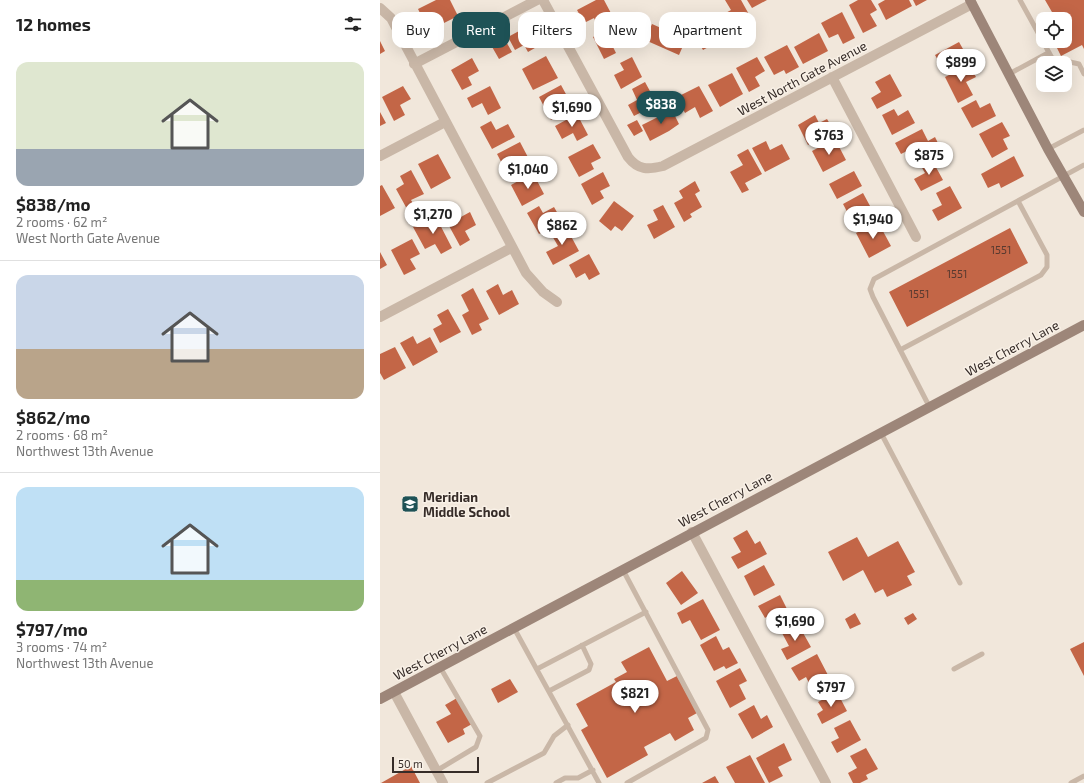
<!DOCTYPE html>
<meta charset="utf-8">
<style>
body{margin:0;font-family:"Exo 2",sans-serif;background:#f6f6f6;color:#222;height:100vh;display:flex;flex-direction:column;font-size:15px;white-space:nowrap}
*{box-sizing:border-box;margin:0}
p{font-size:13px;color:#767676}
.icon{flex:none;width:22px;height:22px;fill:none;stroke:currentColor;stroke-width:2;stroke-linecap:round;stroke-linejoin:round}
.map{position:relative;flex:1;overflow:hidden}
.drawer{display:flex;flex-direction:column;background:#fff;width:380px}
.drawer>*{flex:none}
.banner{position:absolute;left:12px;top:12px;width:380px;height:36px;display:flex;gap:8px}
.buttons{position:absolute;left:656px;top:12px;display:grid;gap:8px}
.buttons a{display:grid;place-items:center;width:36px;height:36px;border-radius:8px;background:#fff;box-shadow:0 4px 16px #0002;font-size:20px}
.scale{position:absolute;left:12px;bottom:10px;width:87px;box-sizing:border-box;padding-left:4px;border:2px solid #362c28;border-top:0;font-size:11px;line-height:14px;white-space:nowrap;color:#362c28;-webkit-text-stroke:3px #f9f1e7;paint-order:stroke}
.price{position:absolute;translate:-50% -34px;padding:0 9px;border-radius:14px;background:#fff;color:#222;font-size:13px;line-height:26px;filter:drop-shadow(0 1px 2px #0008)}
.price::after{content:'';position:absolute;left:50%;top:24px;width:12px;height:9px;margin-left:-6px;background:inherit;clip-path:polygon(0 0,100% 0,50% 100%)}
.price.active{background:#1e5256;color:#fff}
ul{padding:0;list-style:none}
li{display:grid;align-content:center;gap:8px;height:212px;padding:0 16px}
li+li{border-top:1px solid #e0e0e0}
li span{display:grid;place-items:center;height:124px;border-radius:12px;color:#555}
li>.icon{margin-inline-start:auto}
span .icon{width:72px;height:72px;fill:#fffc;stroke-width:1}
li b{font-size:17px}
h2{display:flex;justify-content:space-between;align-items:center;height:48px;padding:0 16px;font-size:17px}
.chip{padding:0 14px;border-radius:12px;background:#fff;box-shadow:0 4px 16px #0002;font-size:14px;line-height:36px}
.chip.active{background:#1e5256;color:#fff}
main{display:flex;flex:1;min-height:0}
.map>svg:first-child{display:block}
.building{fill:#c36647}
.lines{fill:none;stroke-linecap:round;stroke-linejoin:round}
.service{stroke:#c9b7a7;stroke-width:5}
.minor{stroke:#c9b7a7;stroke-width:10}
.secondary{stroke:#9d8679;stroke-width:10}
.labels{text-anchor:middle;stroke-width:3;stroke-linejoin:round;paint-order:stroke}
.number-label{font-size:11px;fill:#593a30}
.street-label{font-size:13px;fill:#362c28;stroke:#f9f1e7}
.poi-label{font-size:13px;font-weight:bold;fill:#362c28;stroke:#f9f1e7;text-anchor:start}
</style>
<main>
<section class="drawer">
<h2>12 homes<svg class="icon" aria-label="filters" viewBox="0 0 24 24"><path d="M4 7h16M4 17h16"/><circle cx="9" cy="7" r="2"/><circle cx="15" cy="17" r="2"/></svg></h2>
<ul>
<li><span style="background:linear-gradient(#dfe7d0 70%,#9aa5b1 0)"><svg class="icon" aria-label="home" viewBox="0 0 24 24"><path d="M3 11l9-7 9 7M6 9v11h12V9"/></svg></span><div><b>$838/mo</b><p>2 rooms · 62 m²</p><p>West North Gate Avenue</p></div></li>
<li><span style="background:linear-gradient(#c9d6e8 60%,#b9a48a 0)"><svg class="icon" aria-label="home" viewBox="0 0 24 24"><path d="M3 11l9-7 9 7M6 9v11h12V9"/></svg></span><div><b>$862/mo</b><p>2 rooms · 68 m²</p><p>Northwest 13th Avenue</p></div></li>
<li><span style="background:linear-gradient(#bfe0f5 75%,#8fb573 0)"><svg class="icon" aria-label="home" viewBox="0 0 24 24"><path d="M3 11l9-7 9 7M6 9v11h12V9"/></svg></span><div><b>$797/mo</b><p>3 rooms · 74 m²</p><p>Northwest 13th Avenue</p></div></li>
</ul>
</section>
<div class="map">
<svg width="704" height="783" viewBox="0 0 704 783">
<rect width="100%" height="100%" fill="#f1e7db"/>
<!-- building -->
<path class="building" d="M56,0H70L78,16L60,25L55,16L44,21L38,9Z
M216,0H224L233,17L218,26L214,18L204,23L197,10Z
M345,0H361L371,18L361,24L364,29L352,35L342,15L351,10Z
M367,0H387L372,8Z
M478,0H491L497,10L490,14L497,26L483,33L469,5Z
M505,0H529L532,6L506,20L498,4Z
M533,0H547L536,6Z
M665,0H704V49L702,45L681,56L675,44L685,41V19H676Z
M462,12L475,38L463,44L458,34L449,38L441,23Z
M330,14L343,39L323,50L315,36L324,31L319,20Z
M272,24L306,39L299,55L265,40Z
M150,25L160,45L148,52L144,45L135,50L128,37Z
M231,28L239,41L232,45L236,53L224,59L213,37Z
M439,33L448,51L423,64L414,47Z
M124,38L132,52L119,59L111,45Z
M0,41L5,51L0,54Z
M579,42L587,56L563,69L555,55Z
M407,45L419,67L406,74L404,70L394,75L384,57Z
M166,56L178,78L153,90L142,69Z
M252,57L262,77L241,89L234,75L244,70L240,63Z
M377,57L385,71L375,77L380,86L369,92L356,68Z
M92,58L99,71L88,77L92,85L82,90L71,70Z
M589,65L596,77L586,82L593,95L578,103L565,77Z
M352,73L363,94L340,107L328,85Z
M510,74L522,96L497,109L491,98L501,92L495,82Z
M265,82L277,104L254,116L248,105L257,100L252,89Z
M181,85L187,96L178,100L185,112L171,120L159,97Z
M23,86L31,99L20,105L25,115L14,121L2,97Z
M110,86L121,108L108,115L102,103L92,108L87,98Z
M319,86L333,111L320,118L315,107L305,113L297,97Z
M596,100L600,108L610,103L616,116L592,128L581,108Z
M514,109L518,116L528,110L535,123L512,135L502,115Z
M292,110L299,124L289,131L270,141L262,125Z
M0,112L6,123L0,126Z
M197,114L208,135L197,141L193,133L182,139L175,126Z
M435,115L439,123L447,119L454,131L428,145L418,125Z
M257,120L263,131L254,136L247,125Z
M111,121L116,130L128,124L135,137L112,149L100,127Z
M622,122L630,136L623,139L628,149L612,158L599,134Z
M542,129L548,141L555,137L560,147L536,159L531,149L521,154L515,143Z
M455,139L466,160L443,172L432,151Z
M386,141L390,150L402,144L410,159L385,172L372,148Z
M140,142L151,163L128,175L117,154Z
M213,144L221,158L211,163L214,169L199,177L188,157Z
M368,149L382,174L365,183L369,190L362,193L350,172L363,165L357,155Z
M58,154L71,178L51,189L38,164Z
M634,156L644,176L621,188L619,183L608,188L601,174Z
M552,160L563,180L541,191L534,179L545,173L541,166Z
M31,170L44,194L31,200L34,205L27,209L16,189L24,184L20,176Z
M474,171L482,186L457,199L449,184Z
M223,172L230,186L220,191L224,198L212,205L201,184Z
M153,173L164,194L142,206L131,185Z
M315,181L320,191L315,194L322,207L310,214L312,217L304,222L294,203L303,198L299,191Z
M2,185L15,208L0,216V186Z
M570,186L582,208L558,221L552,210L562,205L556,193Z
M483,193L496,217L475,227L463,204Z
M234,201L254,216L242,231L235,226L231,231L219,221Z
M283,205L295,227L274,239L267,225L278,220L273,210Z
M159,206L163,213L174,207L182,221L159,234L147,213Z
M90,212L96,225L85,231L90,240L80,246L68,224Z
M55,215L72,248L61,254L55,244L45,249L33,227Z
M498,222L511,246L489,258L476,233Z
M186,227L199,251L173,265L166,252L178,246L171,234Z
M630,228L648,263L527,327L509,292Z
M32,239L40,254L30,259L36,269L24,275L11,250Z
M0,252L7,265L0,269Z
M209,254L220,274L209,280L205,273L196,278L189,265Z
M118,284L123,295L132,290L139,304L119,315L106,291Z
M93,288L109,319L99,324L102,330L92,335L82,315L89,311L81,295Z
M68,309L81,332L60,343L53,329L62,324L57,315Z
M33,336L37,344L50,337L58,352L33,366L20,343Z
M15,347L26,368L4,380L0,373V354Z
M367,530L375,544L380,541L387,554L358,569L351,557L361,552L353,538Z
M477,537L488,557L518,541L535,572L527,576L532,585L507,597L503,589L495,593L483,570L463,581L448,552Z
M384,565L395,585L374,596L364,576Z
M302,571L318,593L301,605L286,583Z
M400,595L412,619L398,626L391,614L385,618L378,606Z
M323,599L340,630L321,640L310,620L302,624L297,613Z
M475,613L481,624L470,629L465,619Z
M533,613L537,619L528,625L524,618Z
M418,624L431,647L407,660L401,649L409,646L402,633Z
M336,636L343,650L349,647L358,663L346,669L344,666L334,671L320,645Z
M704,642V676L690,649Z
M269,647L287,681L297,676L317,713L308,718L314,730L295,741L290,733L264,747L268,755L227,778L201,730L208,726L196,704L236,682L234,679L247,672L241,662Z
M437,654L450,679L432,689L426,677L419,681L411,668Z
M360,668L367,681L359,685L366,699L350,708L336,681Z
M130,679L138,692L118,703L111,689Z
M457,692L467,711L442,724L437,714L443,710L438,702Z
M77,698L92,724L83,729L85,734L68,743L56,722L71,714L65,705Z
M374,705L381,719L387,715L393,727L372,739L358,714Z
M470,720L481,740L457,753L451,742L459,738L454,728Z
M404,743L412,760L398,767L403,776L389,783L376,758Z
M486,748L498,769L486,775L488,779L480,783H473L468,773L477,768L470,756Z
M370,755L385,783H355L346,767Z
M31,766L40,783H1Z
M335,776L339,783H322Z"/>
<g class="lines">
<!-- service -->
<path class="service" d="M640,0L672,58L699,64L704,74
M629,74L668,53
M668,149L704,130
M520,350L661,275L667,267V255L638,201
M549,406L493,297L490,289L494,279L704,165
M501,433L580,583
M243,570L328,730L326,738L247,783
M134,628L219,783
M157,669L266,612
M574,669L602,654
M169,691L209,670L211,664L202,645
M56,771L96,747L100,736L60,667
M107,783L164,753L174,736L188,725
M176,783L185,778H198L213,770
M691,783L704,776"/>
<!-- minor -->
<path class="minor" d="M163,0L248,157C258,170 268,170 283,166L592,4
M0,8L11,18L146,273L163,292L177,302
M34,64L157,0
M452,77L536,237
M0,156L65,122
M0,317L131,248
M312,532L446,783
M14,692L63,783"/>
<!-- secondary -->
<path class="secondary" d="M590,0L668,149L704,212
M0,699L704,325"/>
</g>
<!-- icons -->
<defs>
<g id="school-square" transform="scale(0.9)"><rect x="-9" y="-9" width="18" height="18" rx="4" fill="#1e5256" stroke="#f9f1e7"/><path d="M0-5L7-2L0 1L-7-2ZM-4 1L0 2.5L4 1V4Q0 6-4 4Z" fill="#fff"/></g>
</defs>
<g fill-rule="evenodd">
<use href="#school-square" x="30" y="504"/>
</g>
<g class="labels">
<!-- number labels -->
<g class="number-label">
<text x="621" y="254">1551</text>
<text x="577" y="278">1551</text>
<text x="539" y="298">1551</text>
</g>
<!-- street labels -->
<g class="street-label">
<text transform="translate(422 78) rotate(-28)" y="5">West North Gate Avenue</text>
<text transform="translate(632 348) rotate(-28)" y="5">West Cherry Lane</text>
<text transform="translate(345 499) rotate(-28)" y="5">West Cherry Lane</text>
<text transform="translate(60 652) rotate(-28)" y="5">West Cherry Lane</text>
</g>
<!-- poi labels -->
<g class="poi-label">
<text x="43" y="502">Meridian<tspan x="43" dy="15">Middle School</tspan></text>
</g>
</g>
</svg>
<div class="buttons">
<a><svg class="icon" aria-label="locate" viewBox="0 0 24 24"><circle cx="12" cy="12" r="6"/><path d="M12 2v4M12 18v4M2 12h4M18 12h4"/></svg></a>
<a><svg class="icon" aria-label="layers" viewBox="0 0 24 24"><path d="M12 4l9 5-9 5-9-5zM3 14l9 5 9-5"/></svg></a>
</div>
<div class="scale">50 m</div>
<b class="price" style="left:581px;top:83px">$899</b>
<b class="price active" style="left:281px;top:125px">$838</b>
<b class="price" style="left:192px;top:128px">$1,690</b>
<b class="price" style="left:449px;top:156px">$763</b>
<b class="price" style="left:549px;top:176px">$875</b>
<b class="price" style="left:148px;top:190px">$1,040</b>
<b class="price" style="left:53px;top:235px">$1,270</b>
<b class="price" style="left:493px;top:240px">$1,940</b>
<b class="price" style="left:182px;top:246px">$862</b>
<b class="price" style="left:415px;top:642px">$1,690</b>
<b class="price" style="left:451px;top:708px">$797</b>
<b class="price" style="left:255px;top:714px">$821</b>
<div class="banner">
<a class="chip">Buy</a>
<a class="chip active">Rent</a>
<a class="chip">Filters</a>
<a class="chip">New</a>
<a class="chip">Apartment</a>
</div>
</div>
</main>
